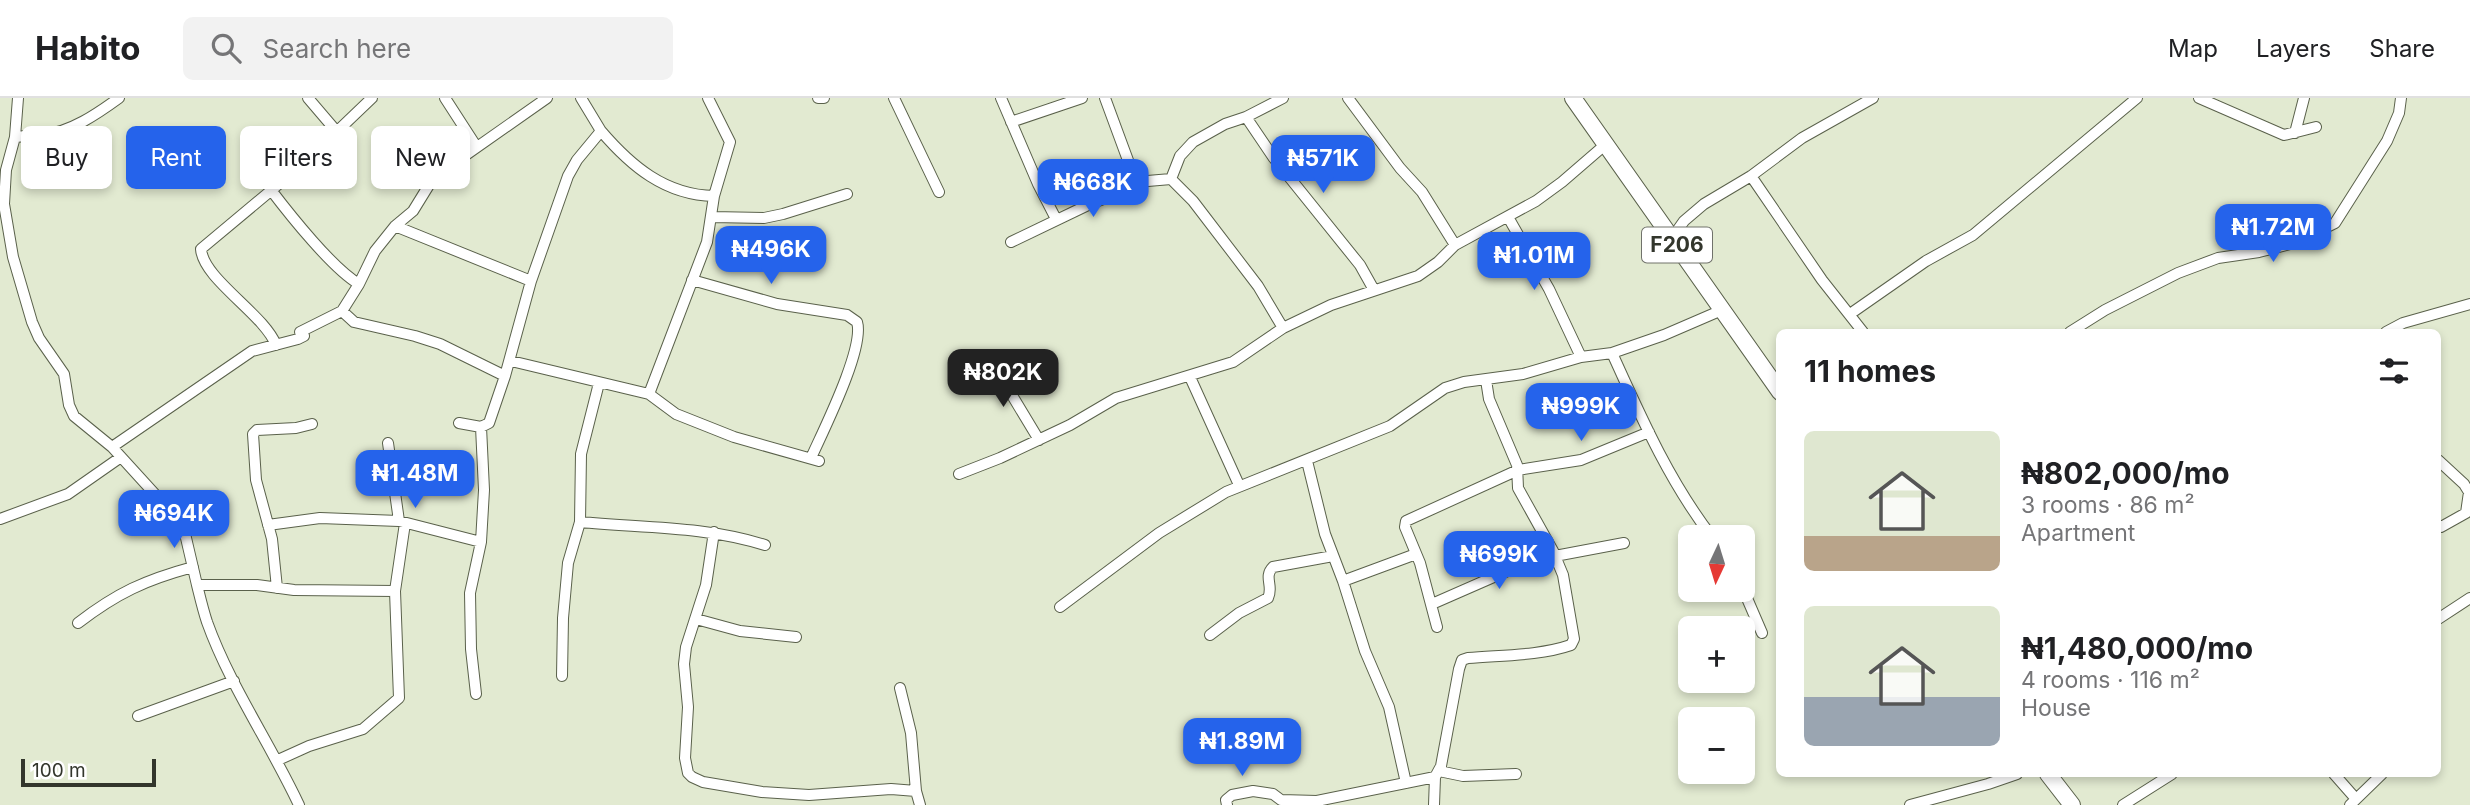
<!DOCTYPE html>
<meta charset="utf-8">
<style>
body{margin:0;font-family:Inter,sans-serif;background:#f2f2f2;color:#202124;height:100vh;display:flex;flex-direction:column;font-size:26px;white-space:nowrap}
*{box-sizing:border-box;margin:0}
p{font-size:23px;color:#757577}
.icon{flex:none;width:38px;height:38px;fill:none;stroke:currentColor;stroke-width:2;stroke-linecap:round;stroke-linejoin:round}
.map{position:relative;flex:1;overflow:hidden}
.details{position:absolute;left:1776px;top:231px;width:665px;height:448px;display:flex;flex-direction:column;background:#fff;border-radius:10px;box-shadow:0 4px 10px #0003}
.details>*{flex:none}
.hud{position:absolute;left:21px;top:28px;width:665px;height:63px;display:flex;gap:14px}
.needle{width:46px;rotate:184deg}
.fabs{position:absolute;left:1678px;top:427px;display:grid;gap:14px}
.fabs a{display:grid;place-items:center;width:77px;height:77px;border-radius:10px;background:#fff;box-shadow:0 4px 10px #0003;font-size:35px}
.scale{position:absolute;left:21px;bottom:18px;width:135px;box-sizing:border-box;padding-left:7px;border:4px solid #33362c;border-top:0;font-size:19px;line-height:24px;white-space:nowrap;color:#33362c;-webkit-text-stroke:5px #fff;paint-order:stroke}
.price{position:absolute;translate:-50% -60px;padding:0 16px;border-radius:14px;background:#2563eb;color:#fff;font-size:23px;line-height:46px;filter:drop-shadow(0 2px 4px #0008)}
.price::after{content:'';position:absolute;left:50%;top:42px;width:21px;height:16px;margin-left:-10px;background:inherit;clip-path:polygon(0 0,100% 0,50% 100%)}
.price.selected{background:#222;color:#fff}
ul{padding:0;list-style:none}
li{display:flex;align-items:center;gap:21px;height:175px;padding:0 28px}
li span{display:grid;place-items:center;flex:none;width:196px;height:140px;border-radius:10px;color:#555}
li>.icon{margin-inline-start:auto}
span .icon{width:84px;height:84px;fill:#fffc;stroke-width:1}
li b{font-size:30px}
h2{display:flex;justify-content:space-between;align-items:center;height:84px;padding:0 28px;font-size:30px}
.chip{padding:0 24px;border-radius:10px;background:#fff;box-shadow:0 4px 10px #0003;font-size:24px;line-height:63px}
.chip.selected{background:#2563eb;color:#fff}
header{display:flex;align-items:center;gap:42px;box-sizing:border-box;height:98px;padding:0 35px;background:#fff;border-bottom:2px solid #e0e0e0}
header strong{font-size:33px}
nav{display:flex;gap:38px;margin-inline-start:auto;font-size:24px}
.search{width:490px;height:63px;background:#f2f2f2;display:flex;align-items:center;gap:18px;box-sizing:border-box;padding:0 24px;border-radius:10px;color:#757577;font-size:26px}
.map>svg:first-child{display:block}
.lines{fill:none;stroke-linecap:round;stroke-linejoin:round}
.street-casing{stroke:#5a614b;stroke-width:12}
.primary-casing{stroke:#5a614b;stroke-width:18}
.street{stroke:#fff;stroke-width:10}
.primary{stroke:#fff;stroke-width:16}
.labels{text-anchor:middle;stroke-width:5;stroke-linejoin:round;paint-order:stroke}
.shield{fill:#fff;stroke:#70726b;stroke-width:2}
.shield-label{font-size:21px;font-weight:bold;fill:#33362c}
</style>
<header>
<strong>Habito</strong>
<div class="search"><svg class="icon" aria-label="search" viewBox="0 0 24 24"><circle cx="10" cy="10" r="6"/><path d="M15 15l6 6"/></svg>Search here</div>
<nav><a>Map</a><a>Layers</a><a>Share</a></nav>
</header>
<div class="map">
<svg width="2470" height="707" viewBox="0 0 2470 707">
<rect width="100%" height="100%" fill="#e2ead1"/>
<g class="lines">
<!-- street casing -->
<g class="street-casing">
<path id="street" d="M119,0C97,16 71,34 43,37C34,38 24,38 15,39L6,72L4,106L13,159L32,224L39,240L64,276L69,307L74,318L112,349L252,253L298,241L304,238L300,234L342,213L359,186L375,153L395,128L413,113L429,87L443,73L547,0
M308,0L337,34
M445,0L476,48
M818,0H824
M894,0L939,94
M1001,0L1038,86L1056,121
M1105,0L1136,84
M1348,0L1400,70L1422,94L1455,147
M2199,0L2284,37L2316,29
M1246,19L1273,59L1360,167L1374,192
M1011,24L1082,0
M601,33C631,68 665,97 714,98L730,44L708,0
M2295,35L2304,0
M15,39L18,0
M1751,78L1822,182L1863,234
M1171,81L1180,58L1193,44L1225,26L1246,19L1283,0
M271,92C290,117 333,171 359,186
M712,119L764,120L783,116L847,96
M1508,119L1549,191L1581,259
M395,128L531,183
M1672,140L1684,123L1704,106L1751,78L1802,40L1873,0
M1011,144L1088,107L1127,92L1136,84L1171,81L1193,103L1258,188L1283,230
M692,182L777,206L847,217L857,224C865,250 823,333 811,360
M342,213L354,224L415,238L440,246L505,278L489,325L481,329L459,325
M1850,216L1926,163L1973,137L2137,0
M2070,234L2105,212L2178,175L2218,160L2259,154L2294,145L2335,125L2387,43L2399,15L2401,0
M2386,234L2403,225L2470,206
M276,247C264,216 203,181 201,151L304,65L372,0
M1612,255C1641,319 1669,383 1712,439
M511,263L649,296L676,316L734,339L819,363
M990,265L1004,284L1039,342
M505,278L531,183L568,78L577,62L601,33L581,0
M1190,279L1239,387
M649,296L707,144L714,98
M388,345L399,423
M112,349L183,427L197,487H257L294,492L395,493L405,425
M2438,362L2464,386L2469,394L2466,415L2441,429L2438,427
M1307,363L1325,436L1343,483L1365,553L1389,609L1406,685
M959,376L1000,360L1070,327L1116,300L1233,264L1283,230L1331,207L1418,178L1438,164L1455,147L1536,103L1562,84L1606,46
M0,421L68,396L121,359
M580,424C643,430 705,428 765,447
M268,427L320,420L399,423L481,444L484,392L481,329
M714,434L706,487L686,549L684,566L688,609L685,660L688,675L692,679L703,684L762,694L809,697L891,691L916,693
M1555,458L1624,445
M1343,483L1416,456
M197,487C200,499 203,512 207,524C230,588 270,645 299,707
M277,490L272,441L256,382L253,336L257,332L296,330L312,326
M1743,491L1762,535
M1432,506L1553,453
M1060,509L1159,435L1226,394L1390,328L1445,290L1464,284L1523,276L1581,259L1612,255L1664,237L1722,212
M696,521L740,533L796,539
M2438,521L2470,500
M78,525C117,495 145,482 193,469
M1437,529L1420,465L1405,429L1406,423L1518,372L1581,362L1649,334
M1210,537L1239,515L1268,500C1274,488 1263,479 1273,469L1333,458
M562,578L563,520L568,465L580,424L581,356L599,285
M900,590L911,635L916,693L920,707
M476,596L471,551L470,495L481,444
M138,618L234,583
M278,662L309,648L363,631L399,600L395,493
M1439,673L1463,678L1516,676
M2334,676L2356,701
M1435,679L1441,668L1459,571L1462,562L1468,560C1501,557 1539,558 1571,547L1574,541L1563,477L1553,453L1518,390L1517,367L1489,301L1486,282
M1227,707L1226,702L1232,697L1253,693L1273,696L1281,702L1317,703L1435,679L1434,707
M1910,707L1988,686L2017,676
M2123,707L2172,676
M2350,707L2382,676"/>
</g>
<!-- primary casing -->
<g class="primary-casing">
<path id="primary" d="M1573,0L1780,294
M2048,676L2072,707"/>
</g>
<!-- street -->
<use href="#street" class="street"/>
<!-- primary -->
<use href="#primary" class="primary"/>
</g>
<g class="labels">
<!-- shield labels -->
<rect class="shield" x="1642" y="129.5" width="70" height="35" rx="5"/>
<g class="shield-label">
<text x="1677" y="154">F206</text>
</g>
</g>
</svg>
<div class="fabs">
<a><svg class="needle" viewBox="-14 -14 28 28"><path d="M0-13l5 13h-10z" fill="#e53935"/><path d="M0 13l5-13h-10z" fill="#757577"/></svg></a>
<a>+</a>
<a>−</a>
</div>
<div class="scale">100 m</div>
<b class="price" style="left:1323px;top:97px">₦571K</b>
<b class="price" style="left:1093px;top:121px">₦668K</b>
<b class="price" style="left:2273px;top:166px">₦1.72M</b>
<b class="price" style="left:771px;top:188px">₦496K</b>
<b class="price" style="left:1534px;top:194px">₦1.01M</b>
<b class="price selected" style="left:1003px;top:311px">₦802K</b>
<b class="price" style="left:1581px;top:345px">₦999K</b>
<b class="price" style="left:415px;top:412px">₦1.48M</b>
<b class="price" style="left:174px;top:452px">₦694K</b>
<b class="price" style="left:1499px;top:493px">₦699K</b>
<b class="price" style="left:1242px;top:680px">₦1.89M</b>
<div class="hud">
<a class="chip">Buy</a>
<a class="chip selected">Rent</a>
<a class="chip">Filters</a>
<a class="chip">New</a>
</div>
<section class="details">
<h2>11 homes<svg class="icon" aria-label="filters" viewBox="0 0 24 24"><path d="M4 7h16M4 17h16"/><circle cx="9" cy="7" r="2"/><circle cx="15" cy="17" r="2"/></svg></h2>
<ul>
<li><span style="background:linear-gradient(#dfe7d0 75%,#b9a48a 0)"><svg class="icon" aria-label="home" viewBox="0 0 24 24"><path d="M3 11l9-7 9 7M6 9v11h12V9"/></svg></span><div><b>₦802,000/mo</b><p>3 rooms · 86 m²</p><p>Apartment</p></div></li>
<li><span style="background:linear-gradient(#dfe7d0 65%,#9aa5b1 0)"><svg class="icon" aria-label="home" viewBox="0 0 24 24"><path d="M3 11l9-7 9 7M6 9v11h12V9"/></svg></span><div><b>₦1,480,000/mo</b><p>4 rooms · 116 m²</p><p>House</p></div></li>
</ul>
</section>
</div>
